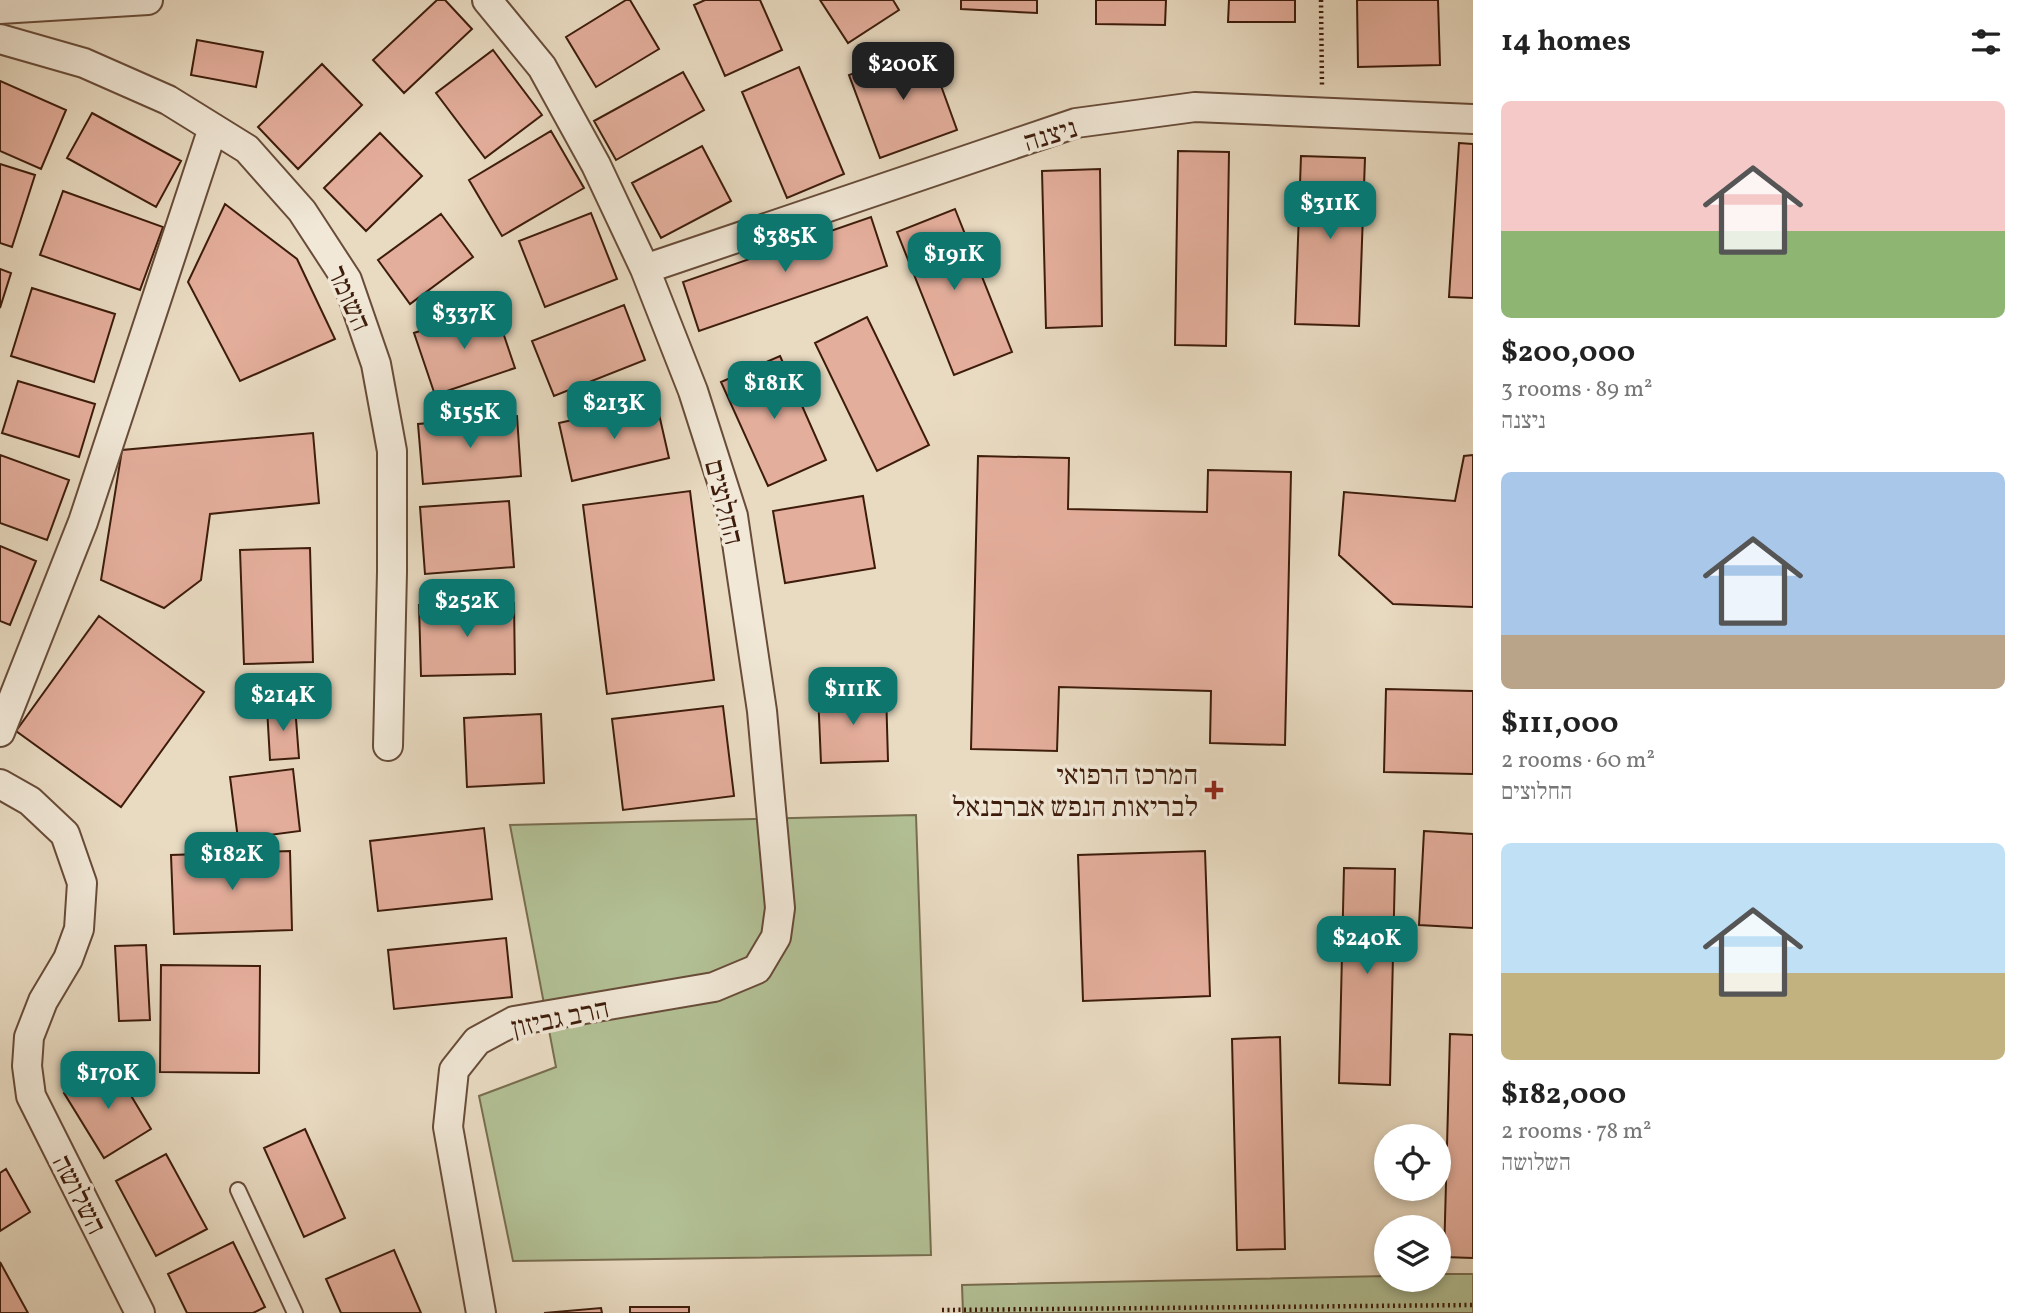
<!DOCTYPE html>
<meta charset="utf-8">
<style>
body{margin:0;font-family:Vollkorn,"Frank Ruhl Libre",serif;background:#f6f6f6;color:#222;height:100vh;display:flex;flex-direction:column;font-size:26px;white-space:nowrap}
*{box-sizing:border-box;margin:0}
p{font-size:23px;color:#767676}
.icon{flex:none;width:38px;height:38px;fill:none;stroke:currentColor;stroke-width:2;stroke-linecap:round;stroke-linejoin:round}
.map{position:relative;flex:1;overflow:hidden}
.details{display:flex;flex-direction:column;background:#fff;width:560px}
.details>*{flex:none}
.tools{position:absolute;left:1374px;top:1124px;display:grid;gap:14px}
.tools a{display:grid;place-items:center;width:77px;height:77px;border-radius:50%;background:#fff;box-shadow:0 4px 10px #0003;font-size:35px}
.price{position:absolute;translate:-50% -60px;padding:0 16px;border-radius:14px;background:#0f766e;color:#fff;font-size:23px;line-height:46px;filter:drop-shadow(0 2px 4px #0008)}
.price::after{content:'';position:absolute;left:50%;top:42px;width:21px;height:16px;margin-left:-10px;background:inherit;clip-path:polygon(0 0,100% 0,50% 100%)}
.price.current{background:#222;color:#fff}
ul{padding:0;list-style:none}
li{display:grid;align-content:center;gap:14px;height:371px;padding:0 28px}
li span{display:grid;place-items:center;height:217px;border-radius:10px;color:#555}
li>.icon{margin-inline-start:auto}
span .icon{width:126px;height:126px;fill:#fffc;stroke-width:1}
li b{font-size:30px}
h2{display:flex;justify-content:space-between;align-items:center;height:84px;padding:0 28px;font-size:30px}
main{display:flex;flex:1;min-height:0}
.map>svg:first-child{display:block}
.green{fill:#b3c196;stroke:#786e50;stroke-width:2}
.building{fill:#e4ae9c;stroke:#3d1c0b;stroke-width:2}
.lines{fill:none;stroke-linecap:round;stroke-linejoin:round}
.lane-casing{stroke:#684c39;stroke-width:18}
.street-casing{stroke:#684c39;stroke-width:32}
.path{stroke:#3d1c0b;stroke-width:4.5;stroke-dasharray:2 3.5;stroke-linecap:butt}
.lane{stroke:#f1e8d7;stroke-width:14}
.street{stroke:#f1e8d7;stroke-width:28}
.poi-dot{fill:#8f2418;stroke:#f1e8d7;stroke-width:2.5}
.labels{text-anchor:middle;stroke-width:7;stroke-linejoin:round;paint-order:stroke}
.street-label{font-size:28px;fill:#3d1c0b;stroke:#f1e8d7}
.poi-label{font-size:28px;fill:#3d1c0b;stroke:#f1e8d7;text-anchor:end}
</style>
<main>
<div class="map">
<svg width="1473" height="1313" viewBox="0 0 1473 1313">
<rect width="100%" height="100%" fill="#e9dbc2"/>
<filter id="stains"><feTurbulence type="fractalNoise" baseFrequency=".00286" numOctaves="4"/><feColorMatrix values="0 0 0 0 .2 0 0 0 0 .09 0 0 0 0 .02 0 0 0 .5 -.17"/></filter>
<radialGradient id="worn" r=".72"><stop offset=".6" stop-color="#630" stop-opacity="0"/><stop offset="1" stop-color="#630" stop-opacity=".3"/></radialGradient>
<!-- green -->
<path class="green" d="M916,815L931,1255L513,1261L479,1096L556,1067L510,825Z
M1439,1274H1473V1313H963L962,1285L1386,1276V1279H1438Z"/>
<!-- building -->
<path class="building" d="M437,0H445L472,29L404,93L373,60Z
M626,0H630L659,49L596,87L566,37Z
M705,0H760L782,50L725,76L694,5Z
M820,0H893L899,10L848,43Z
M961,0H1037V13L961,9Z
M1096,0H1166L1165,25L1096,24Z
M1229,0H1295V22H1228Z
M1357,0H1438L1440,65L1358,67Z
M197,40L263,52L256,87L191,75Z
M927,47L957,130L880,158L849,75Z
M493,50L542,115L485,158L436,93Z
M322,64L362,105L298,169L258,127Z
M799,67L844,174L787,198L742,92Z
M683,72L704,110L616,160L594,121Z
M0,81L66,110L41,169L0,151Z
M92,113L181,161L156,207L67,158Z
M551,131L584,188L502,236L469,180Z
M380,133L422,176L366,231L324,188Z
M1459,143L1473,144V298L1449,297Z
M702,146L731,201L661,238L632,183Z
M1178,151L1229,152L1226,346L1175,345Z
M1301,156L1365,158L1359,326L1295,324Z
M0,164L35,175L12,247L0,243Z
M1100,169L1102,326L1046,328L1042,171Z
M63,191L163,227L140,290L40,255Z
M225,204L297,259L335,339L240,381L188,282Z
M955,209L1012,352L954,375L897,232Z
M591,213L617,279L545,307L519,241Z
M441,214L473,257L410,304L378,260Z
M871,217L887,266L699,331L683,282Z
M0,269L11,273L0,308Z
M32,288L115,314L94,382L11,356Z
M624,305L645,360L554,396L532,341Z
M494,306L515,368L435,395L414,333Z
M867,317L929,445L877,471L815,343Z
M780,356L826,460L768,486L721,382Z
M18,381L95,404L79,457L2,433Z
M656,401L669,458L572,481L559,423Z
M517,416L521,476L423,484L418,424Z
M313,433L319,503L210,514L201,580L164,608L101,580L122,450Z
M0,455L69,480L47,540L0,523Z
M1473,455V607L1393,604L1339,555L1344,492L1455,501L1464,456Z
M978,456L1069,458L1068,509L1207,512L1208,470L1291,472L1285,745L1210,743L1211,691L1059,687L1057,751L971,749Z
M690,491L714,680L607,694L583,505Z
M863,496L875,568L785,583L773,511Z
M509,501L514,567L425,574L420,507Z
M0,546L36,561L10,625L0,621Z
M310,548L313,662L244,664L240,550Z
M514,603L515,674L421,676L419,605Z
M99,616L204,692L121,807L16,731Z
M1386,689L1473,691V774L1384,772Z
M886,691L888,761L821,763L818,693Z
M295,706L299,758L270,760L267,708Z
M723,706L734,796L623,810L612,719Z
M541,714L544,783L467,787L464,718Z
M293,769L300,831L238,839L230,777Z
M484,828L492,899L378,911L370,841Z
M1424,831L1473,834V928L1419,925Z
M290,851L292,930L174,934L171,855Z
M1205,851L1210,996L1083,1001L1078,855Z
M1344,868L1395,869L1390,1085L1339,1083Z
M506,938L512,997L394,1009L388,950Z
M146,945L150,1020L119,1021L115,946Z
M161,965L260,966L259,1073L160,1072Z
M1450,1034L1473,1035V1258L1444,1257Z
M1280,1037L1285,1249L1237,1250L1232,1039Z
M112,1064L151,1129L104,1158L64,1093Z
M305,1129L345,1218L304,1237L264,1148Z
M166,1154L207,1229L156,1256L116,1181Z
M6,1169L30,1212L0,1231V1173Z
M233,1242L265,1307L253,1313H187L168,1274Z
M394,1250L421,1313H341L326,1279Z
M0,1262L28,1313H0Z
M630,1307H689V1313H630Z
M601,1308L602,1313H544Z"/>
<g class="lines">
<!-- lane casing -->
<g class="lane-casing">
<path id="lane" d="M238,1190L295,1313"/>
</g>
<!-- street casing -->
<g class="street-casing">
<path id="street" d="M0,9L148,0
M0,39L84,63L168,100L247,149L302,211L347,280L376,364L392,451V572L388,746
M645,269L1076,123L1195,107L1473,119
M0,732L83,522L213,128
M0,784L30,801L65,834L82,883L79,929L68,959L43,1001L29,1037L27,1066L31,1096L140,1313
M481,1313L448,1127L454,1070L477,1041L514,1021L714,987L757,969L776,937L780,908L762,711L733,516L693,391L645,269L596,165L542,67L487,0"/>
</g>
<!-- path -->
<path class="path" d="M1321,0L1322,87
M942,1310L1473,1305"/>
<!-- lane -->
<use href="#lane" class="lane"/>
<!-- street -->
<use href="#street" class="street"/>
</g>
<!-- markers -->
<path class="poi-dot" d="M1210.5 779.5h7v7h7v7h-7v7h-7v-7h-7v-7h7z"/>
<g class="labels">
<!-- street labels -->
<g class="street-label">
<text transform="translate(1050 134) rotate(-17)" y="10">ניצנה</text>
<text transform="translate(350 298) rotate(66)" y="10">השומר</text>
<text transform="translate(725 502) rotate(76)" y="10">החלוצים</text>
<text transform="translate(560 1017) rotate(-12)" y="10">הרב גביזון</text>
<text transform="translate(80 1194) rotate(63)" y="10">השלושה</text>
</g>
<!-- poi labels -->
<g class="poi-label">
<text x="1198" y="784">המרכז הרפואי<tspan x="1198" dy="32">לבריאות הנפש אברבנאל</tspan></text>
</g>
</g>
<rect width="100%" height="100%" filter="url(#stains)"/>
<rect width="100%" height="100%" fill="url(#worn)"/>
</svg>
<div class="tools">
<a><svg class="icon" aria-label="locate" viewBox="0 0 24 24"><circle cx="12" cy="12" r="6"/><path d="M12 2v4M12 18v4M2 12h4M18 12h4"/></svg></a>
<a><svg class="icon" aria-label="layers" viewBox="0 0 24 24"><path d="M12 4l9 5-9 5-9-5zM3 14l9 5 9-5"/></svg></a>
</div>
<b class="price current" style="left:903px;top:102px">$200K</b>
<b class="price" style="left:1330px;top:241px">$311K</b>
<b class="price" style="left:785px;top:274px">$385K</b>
<b class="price" style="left:954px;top:292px">$191K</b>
<b class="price" style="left:464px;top:351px">$337K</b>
<b class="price" style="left:774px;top:421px">$181K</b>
<b class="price" style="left:614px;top:441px">$213K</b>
<b class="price" style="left:470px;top:450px">$155K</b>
<b class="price" style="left:467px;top:639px">$252K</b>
<b class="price" style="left:853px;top:727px">$111K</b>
<b class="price" style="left:283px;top:733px">$214K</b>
<b class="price" style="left:232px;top:892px">$182K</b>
<b class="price" style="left:1367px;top:976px">$240K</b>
<b class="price" style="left:108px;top:1111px">$170K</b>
</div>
<section class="details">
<h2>14 homes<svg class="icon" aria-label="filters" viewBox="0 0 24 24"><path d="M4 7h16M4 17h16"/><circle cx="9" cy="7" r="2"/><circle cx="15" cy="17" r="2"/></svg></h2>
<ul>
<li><span style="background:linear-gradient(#f6c9c9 60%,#8fb573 0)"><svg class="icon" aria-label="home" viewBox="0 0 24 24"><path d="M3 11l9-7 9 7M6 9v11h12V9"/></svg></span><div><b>$200,000</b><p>3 rooms · 89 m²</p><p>ניצנה</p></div></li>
<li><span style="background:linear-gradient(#a9c7e8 75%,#b9a48a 0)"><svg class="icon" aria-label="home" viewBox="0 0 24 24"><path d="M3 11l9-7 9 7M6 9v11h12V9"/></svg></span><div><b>$111,000</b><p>2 rooms · 60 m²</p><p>החלוצים</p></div></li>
<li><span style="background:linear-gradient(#bfe0f5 60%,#c2b280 0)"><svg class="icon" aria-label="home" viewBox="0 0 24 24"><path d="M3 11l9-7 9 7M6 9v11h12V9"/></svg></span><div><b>$182,000</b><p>2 rooms · 78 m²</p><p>השלושה</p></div></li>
</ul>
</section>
</main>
